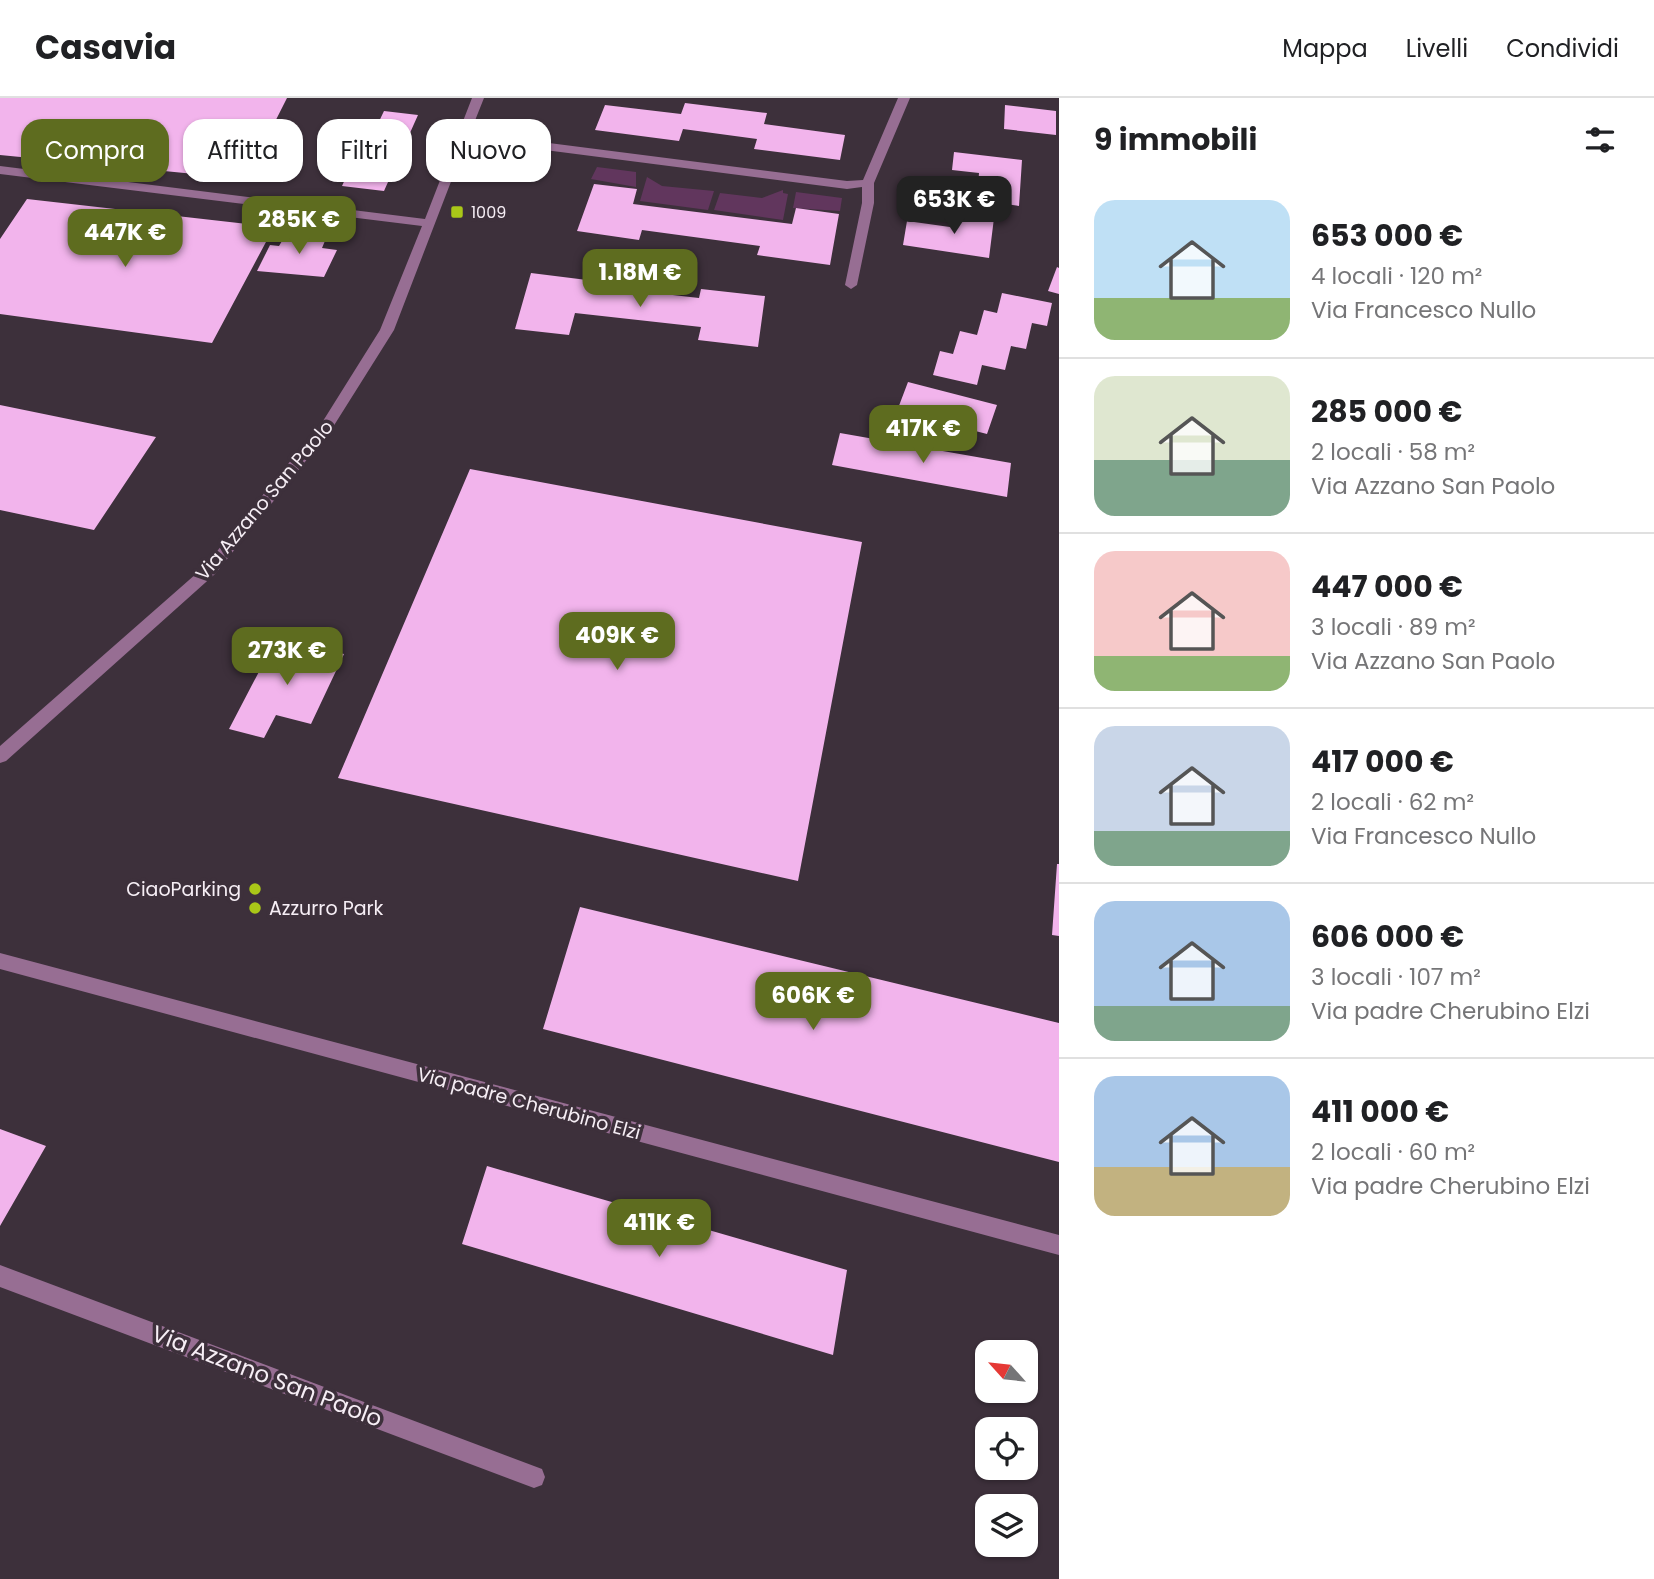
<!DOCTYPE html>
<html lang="it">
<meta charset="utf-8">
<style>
body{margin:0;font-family:Poppins,sans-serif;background:#f2f2f2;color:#202124;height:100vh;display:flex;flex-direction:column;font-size:26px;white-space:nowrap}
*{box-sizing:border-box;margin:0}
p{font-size:23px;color:#757577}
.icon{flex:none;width:38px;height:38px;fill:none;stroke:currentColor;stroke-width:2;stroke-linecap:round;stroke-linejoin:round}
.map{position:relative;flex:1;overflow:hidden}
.drawer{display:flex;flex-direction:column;background:#fff;width:595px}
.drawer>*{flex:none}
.guide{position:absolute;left:21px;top:21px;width:665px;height:63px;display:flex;gap:14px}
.needle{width:46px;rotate:297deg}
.controls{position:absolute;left:975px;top:1242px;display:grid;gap:14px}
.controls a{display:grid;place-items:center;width:63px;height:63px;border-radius:14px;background:#fff;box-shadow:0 2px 5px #0004;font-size:35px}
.price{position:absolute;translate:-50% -60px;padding:0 16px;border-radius:14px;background:#5e6c1f;color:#fff;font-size:23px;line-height:46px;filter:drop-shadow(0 2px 4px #0008)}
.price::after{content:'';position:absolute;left:50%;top:42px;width:21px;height:16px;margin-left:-10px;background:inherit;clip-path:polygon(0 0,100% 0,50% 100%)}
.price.active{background:#222;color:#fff}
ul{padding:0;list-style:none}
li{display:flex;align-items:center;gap:21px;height:175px;padding:0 35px}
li+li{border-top:2px solid #e0e0e0}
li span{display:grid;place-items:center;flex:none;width:196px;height:140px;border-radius:21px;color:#555}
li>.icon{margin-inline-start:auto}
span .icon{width:84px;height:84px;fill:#fffc;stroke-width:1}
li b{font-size:30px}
h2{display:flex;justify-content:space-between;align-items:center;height:84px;padding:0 35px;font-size:30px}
.tag{padding:0 24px;border-radius:21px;background:#fff;box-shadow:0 2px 5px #0004;font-size:24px;line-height:63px}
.tag.active{background:#5e6c1f;color:#fff}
header{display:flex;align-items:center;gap:42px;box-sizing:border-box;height:98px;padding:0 35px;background:#fff;border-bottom:2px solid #e0e0e0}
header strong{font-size:33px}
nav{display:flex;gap:38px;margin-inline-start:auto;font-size:24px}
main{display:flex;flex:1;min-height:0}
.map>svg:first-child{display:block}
.green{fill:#61365d}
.building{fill:#f2b4ec}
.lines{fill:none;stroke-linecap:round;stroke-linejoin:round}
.minor{fill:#976e93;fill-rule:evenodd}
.poi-dot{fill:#aac718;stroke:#3d303b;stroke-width:2.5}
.labels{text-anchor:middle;stroke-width:7;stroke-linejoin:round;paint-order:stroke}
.far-poi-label{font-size:16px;fill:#f6eef5;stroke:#3d303b;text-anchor:start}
.street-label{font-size:19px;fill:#f6eef5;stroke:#3d303b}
.poi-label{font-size:19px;fill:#f6eef5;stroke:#3d303b;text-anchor:end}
.near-street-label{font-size:23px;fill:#f6eef5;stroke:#3d303b}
</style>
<header>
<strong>Casavia</strong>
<nav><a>Mappa</a><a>Livelli</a><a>Condividi</a></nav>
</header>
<main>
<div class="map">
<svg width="1059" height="1481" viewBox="0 0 1059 1481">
<rect width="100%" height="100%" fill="#3d303b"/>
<!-- green -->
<path class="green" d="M597,69L636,74V89L591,81Z
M647,79L662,88L714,93L708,112L640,103Z
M783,92V95L788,96L783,122L714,112L720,95L762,100Z
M796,94L842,100L840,113L793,110Z"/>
<!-- building -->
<path class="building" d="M0,0H287L246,81L0,57Z
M685,5L767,15L764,26L845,37L840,62L754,51L757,41L683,31L679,43L595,32L605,7L681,16Z
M1005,7L1056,13V37L1004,31Z
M384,13L418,17L384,93L342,88L354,62L360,63Z
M954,54L1022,62L1019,108L977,102L979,75L952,72Z
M594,86L637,91L633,106L792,126L796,110L839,116L830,167L757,157L760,148L642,132L639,142L577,133Z
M27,101L274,129L212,245L0,216V141Z
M960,115L994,120L989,160L903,147L907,123L957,130Z
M288,133L327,138L322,150L337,152L324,179L257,173L270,147L279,148Z
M1057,169L1059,170V196L1048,193Z
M531,175L603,184L602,189L699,200L701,191L765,198L758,249L698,242L701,229L575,215L569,237L515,231Z
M1002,195L1052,205L1047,228L1032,225L1026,251L1011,248L1005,272L982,267L977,287L933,277L940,253L953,256L960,233L977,237L984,212L997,215Z
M908,284L997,307L987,336L897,313Z
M0,307L156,339L94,432L0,412Z
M840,335L1011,365L1007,399L832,367Z
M470,371L862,444L798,783L338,680Z
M276,541L344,556L311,626L276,617L264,640L229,631Z
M1057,766H1059V838L1052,837Z
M580,809L1059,925V1064L543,931Z
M0,1031L46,1048L0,1128Z
M487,1068L847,1172L833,1257L462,1146Z"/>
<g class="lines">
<!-- minor -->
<path class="minor" d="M472,0H484L470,35L847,83L863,82L898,0H910L874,85V105L857,187L851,191L845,187L862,105V89L847,91L467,42L394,232L333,329L215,476L6,663L0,665V648L205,468L323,323L380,232L422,128L0,76V68L425,121Z
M0,855L1059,1137V1157L0,871Z
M0,1167L534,1368L542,1371L545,1379L542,1387L534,1390L0,1189Z"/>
</g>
<!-- markers -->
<g class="poi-dot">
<rect x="450" y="107" width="14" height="14" rx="3.5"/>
<circle cx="255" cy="791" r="7"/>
<circle cx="255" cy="810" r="7"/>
</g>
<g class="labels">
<!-- far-poi labels -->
<g class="far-poi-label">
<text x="471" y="120">1009</text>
</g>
<!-- street labels -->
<g class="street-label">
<text transform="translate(264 402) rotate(-50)" y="7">Via Azzano San Paolo</text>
<text transform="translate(529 1005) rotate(15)" y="7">Via padre Cherubino Elzi</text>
</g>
<!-- poi labels -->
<g class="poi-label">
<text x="241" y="798">CiaoParking</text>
<text x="269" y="817" text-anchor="start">Azzurro Park</text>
</g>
<!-- near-street labels -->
<g class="near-street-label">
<text transform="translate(267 1278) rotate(21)" y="8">Via Azzano San Paolo</text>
</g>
</g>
</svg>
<div class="controls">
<a><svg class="needle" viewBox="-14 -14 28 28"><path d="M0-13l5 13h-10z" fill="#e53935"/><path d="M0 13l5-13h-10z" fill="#757577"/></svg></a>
<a><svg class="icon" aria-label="locate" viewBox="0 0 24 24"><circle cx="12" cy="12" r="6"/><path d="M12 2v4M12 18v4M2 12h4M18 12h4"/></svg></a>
<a><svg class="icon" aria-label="layers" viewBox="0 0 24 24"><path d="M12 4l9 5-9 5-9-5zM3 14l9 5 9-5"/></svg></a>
</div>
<b class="price active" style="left:954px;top:138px">653K €</b>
<b class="price" style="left:299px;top:158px">285K €</b>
<b class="price" style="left:125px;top:171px">447K €</b>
<b class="price" style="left:640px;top:211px">1.18M €</b>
<b class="price" style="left:923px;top:367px">417K €</b>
<b class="price" style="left:617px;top:574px">409K €</b>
<b class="price" style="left:287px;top:589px">273K €</b>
<b class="price" style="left:813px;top:934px">606K €</b>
<b class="price" style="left:659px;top:1161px">411K €</b>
<div class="guide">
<a class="tag active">Compra</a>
<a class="tag">Affitta</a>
<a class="tag">Filtri</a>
<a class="tag">Nuovo</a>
</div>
</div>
<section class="drawer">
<h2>9 immobili<svg class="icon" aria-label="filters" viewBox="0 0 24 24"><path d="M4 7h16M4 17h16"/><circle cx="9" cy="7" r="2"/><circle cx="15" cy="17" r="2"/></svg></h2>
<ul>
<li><span style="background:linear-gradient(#bfe0f5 70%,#8fb573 0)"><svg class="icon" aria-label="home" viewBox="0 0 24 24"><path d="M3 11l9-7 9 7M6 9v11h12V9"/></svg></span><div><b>653 000 €</b><p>4 locali · 120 m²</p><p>Via Francesco Nullo</p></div></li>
<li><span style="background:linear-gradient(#dfe7d0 60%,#7fa58c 0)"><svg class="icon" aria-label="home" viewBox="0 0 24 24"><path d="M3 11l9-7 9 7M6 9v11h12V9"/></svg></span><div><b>285 000 €</b><p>2 locali · 58 m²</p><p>Via Azzano San Paolo</p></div></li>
<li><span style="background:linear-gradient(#f6c9c9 75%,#8fb573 0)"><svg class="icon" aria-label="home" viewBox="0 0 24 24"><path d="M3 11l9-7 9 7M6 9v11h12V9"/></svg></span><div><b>447 000 €</b><p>3 locali · 89 m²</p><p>Via Azzano San Paolo</p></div></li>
<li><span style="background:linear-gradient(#c9d6e8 75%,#7fa58c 0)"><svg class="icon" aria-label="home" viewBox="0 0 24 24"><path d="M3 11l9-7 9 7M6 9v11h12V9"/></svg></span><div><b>417 000 €</b><p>2 locali · 62 m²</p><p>Via Francesco Nullo</p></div></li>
<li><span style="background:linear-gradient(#a9c7e8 75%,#7fa58c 0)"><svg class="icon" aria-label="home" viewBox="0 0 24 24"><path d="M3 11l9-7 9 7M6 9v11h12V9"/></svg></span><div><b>606 000 €</b><p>3 locali · 107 m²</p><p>Via padre Cherubino Elzi</p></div></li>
<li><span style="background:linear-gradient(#a9c7e8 65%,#c2b280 0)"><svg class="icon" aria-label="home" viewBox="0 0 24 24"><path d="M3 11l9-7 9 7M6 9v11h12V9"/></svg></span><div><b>411 000 €</b><p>2 locali · 60 m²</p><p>Via padre Cherubino Elzi</p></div></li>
</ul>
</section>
</main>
